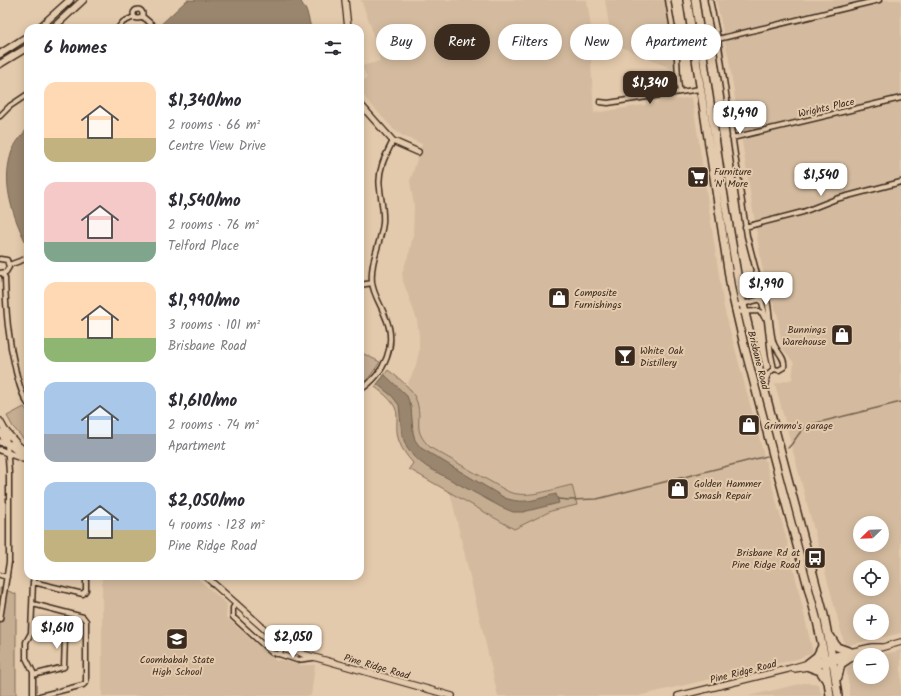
<!DOCTYPE html>
<meta charset="utf-8">
<style>
body{margin:0;font-family:Kalam,sans-serif;background:#f2f2f3;color:#2b2b33;height:100vh;display:flex;flex-direction:column;font-size:15px;white-space:nowrap}
*{box-sizing:border-box;margin:0}
p{font-size:13px;color:#7c7c81}
.icon{flex:none;width:22px;height:22px;fill:none;stroke:currentColor;stroke-width:2;stroke-linecap:round;stroke-linejoin:round}
.map{position:relative;flex:1;overflow:hidden}
.sheet{position:absolute;left:24px;top:24px;width:340px;height:556px;display:flex;flex-direction:column;background:#fff;border-radius:12px;box-shadow:0 2px 10px #0003}
.sheet>*{flex:none}
.banner{position:absolute;left:376px;top:24px;width:380px;height:36px;display:flex;gap:8px}
.needle{width:26px;rotate:247deg}
.buttons{position:absolute;left:853px;top:516px;display:grid;gap:8px}
.buttons a{display:grid;place-items:center;width:36px;height:36px;border-radius:50%;background:#fff;box-shadow:0 2px 10px #0003;font-size:20px}
.price{position:absolute;translate:-50% -34px;padding:0 9px;border-radius:8px;background:#fff;color:#222;font-size:13px;line-height:26px;filter:drop-shadow(0 1px 2px #0008)}
.price::after{content:'';position:absolute;left:50%;top:24px;width:12px;height:9px;margin-left:-6px;background:inherit;clip-path:polygon(0 0,100% 0,50% 100%)}
.price.on{background:#3b2a1e;color:#fff}
ul{padding:0;list-style:none}
li{display:flex;align-items:center;gap:12px;height:100px;padding:0 20px}
li span{display:grid;place-items:center;flex:none;width:112px;height:80px;border-radius:12px;color:#555}
li>.icon{margin-inline-start:auto}
span .icon{width:48px;height:48px;fill:#fffc;stroke-width:1}
li b{font-size:17px}
h2{display:flex;justify-content:space-between;align-items:center;height:48px;padding:0 20px;font-size:17px}
.chip{padding:0 14px;border-radius:18px;background:#fff;box-shadow:0 2px 10px #0003;font-size:14px;line-height:36px}
.chip.on{background:#3b2a1e;color:#fff}
.map>svg:first-child{display:block}
.built{fill:#d4bb9f;fill-rule:evenodd}
.green{fill:#c5ad92;stroke:#806c58}
.water{fill:#9a856e;stroke:#74614e}
.lines{fill:none;stroke-linecap:round;stroke-linejoin:round}
.stream{stroke:#74614e;stroke-width:1.5}
.street-casing{stroke:#3b2a1e;stroke-width:7}
.secondary-casing{stroke:#3b2a1e;stroke-width:8}
.primary-casing{stroke:#3b2a1e;stroke-width:9}
.highway-casing{stroke:#3b2a1e;stroke-width:10}
.street{stroke:#e4caac;stroke-width:4}
.secondary{stroke:#e4caac;stroke-width:5.5}
.primary{stroke:#e4caac;stroke-width:6}
.highway{stroke:#e4caac;stroke-width:7}
.labels{text-anchor:middle;stroke-width:4;stroke-linejoin:round;paint-order:stroke}
.street-label{font-size:10px;fill:#3b2a1e;stroke:#e4caac}
.poi-label{font-size:10px;fill:#3b2a1e;stroke:#e4caac;text-anchor:start}
</style>
<div class="map">
<svg width="901" height="696" viewBox="0 0 901 696">
<rect width="100%" height="100%" fill="#e4caac"/>
<filter id="ink" filterUnits="userSpaceOnUse"><feTurbulence type="fractalNoise" baseFrequency=".025" numOctaves="2"/><feDisplacementMap in="SourceGraphic" scale="8" xChannelSelector="R" yChannelSelector="G"/><feConvolveMatrix kernelMatrix="1 2 1 2 8 2 1 2 1" color-interpolation-filters="sRGB"/></filter>
<g filter="url(#ink)">
<!-- built -->
<path class="built" d="M361,0H587L591,28L590,46L594,113L692,97L724,308L788,544L813,653L797,659L638,696H498L450,492L514,529L551,511L577,505L572,485L527,495H518L509,492L431,448L422,440L418,430L419,412L410,389L407,385L415,368L419,352V335L417,320L403,281L402,273L410,250L413,235L414,206L410,181L422,144L403,136L394,130L366,99L362,92L361,83L367,78L362,66L380,61L371,27Z
M605,0H671L681,68L672,69L612,43Z
M716,0H901V633L845,646L775,384L792,379L794,363L782,348L778,317L762,267L728,54ZM860,523H882V545H860ZM860,567H882V589H860ZM860,611H882V633H860Z
M102,576H195L227,604L226,617L276,661L280,660L302,665H315L311,696H102Z
M901,650V696H849V686L846,669L849,665L860,661V677H882V655H880Z
M804,683H813L818,684L822,696H748Z"/>
<!-- green -->
<path class="green" d="M360,352L380,362L373,372L366,381L360,375Z
M388,370C400,379 412,388 417,402C423,424 411,429 431,448L509,492C529,499 552,489 572,485L577,505L551,511L514,529L409,469L413,463C407,456 402,450 399,441C396,433 397,425 397,416C397,403 384,394 375,387Z
M24,407L28,412V444L13,427L7,416Z
M0,588L16,594V696H0Z"/>
<!-- water -->
<path class="water" d="M187,0H300L307,12L311,28H222L219,25L212,28H157Z
M28,128V247C14,219 1,186 11,154C14,144 21,136 28,128Z
M385,375L407,396L411,407L413,432L415,440L421,448L505,498C525,505 536,499 556,494L559,503L523,512H513L501,507L427,467L414,457L407,448L402,435L399,405L392,396L377,384Z"/>
<g class="lines">
<!-- stream -->
<path class="stream" d="M788,448C795,442 799,430 808,425L901,402
M558,499L569,500L597,499L767,456"/>
<!-- street casing -->
<g class="street-casing">
<path id="street" d="M668,0C671,19 675,39 677,59C678,70 677,81 680,92
M710,0L718,39L747,236L760,286L761,299L767,321L771,355L774,369
M133.5 14a4.5 4.5 0 1 1 9 0a4.5 4.5 0 1 1-9 0Z
M142,16L156,28
M118,28L123,22L134,17
M718,39L879,0
M600,102L608,103L700,89
M0,116L10,106L28,94
M732,138L901,98
M745,227L803,212L836,199L901,182
M0,259L7,260L9,267L6,272L0,273
M9,265L28,258
M3,273L5,278C6,312 8,339 16,372C19,383 21,394 28,404
M758,276C771,296 768,320 773,341C775,351 786,357 784,367L779,370L774,369C766,374 766,379 766,387
M360,285L372,283
M735,306L761,299
M737,312L758,311L762,313L764,317
M360,390C385,374 398,344 385,316C381,305 373,294 372,282C370,261 381,243 383,223C384,211 381,200 380,189C377,171 385,156 393,141
M0,575L7,577
M33,582L83,594L86,590V576
M236,603L233,608V617L272,653L277,654H279L297,660L313,658
M33,604L83,617L86,621V682L83,685L40,696
M0,619L9,562V473L7,443
M32,626L61,633L64,634L65,638L64,667L33,675
M279,654L283,648L281,642
M33,696V672L26,658V642L31,633L33,582L35,576"/>
</g>
<!-- secondary casing -->
<g class="secondary-casing">
<path id="secondary" d="M345,0L348,28
M360,104L393,141L418,152
M0,421L5,430L6,439
M5,430L19,446
M0,432L7,443L28,460
M0,442L19,446L28,453
M0,450L26,460
M205,576L270,634L280,642L303,654L452,696
M794,669L820,665L901,642
M678,696L788,669L837,655L872,647H881"/>
</g>
<!-- primary casing -->
<g class="primary-casing">
<path id="primary" d="M39,28L70,0
M53,28L83,0
M0,54L28,36
M0,64L28,47"/>
</g>
<!-- highway casing -->
<g class="highway-casing">
<path id="highway" d="M687,0L731,289L744,345L817,621L825,659L830,696
M695,0L721,178L740,292L753,346L824,615L833,662L838,696
M831,637L837,647L851,652
M808,663L817,656L822,646
M809,667L820,671L826,680
M838,677L841,664L853,656"/>
</g>
<!-- street -->
<use href="#street" class="street"/>
<!-- secondary -->
<use href="#secondary" class="secondary"/>
<!-- primary -->
<use href="#primary" class="primary"/>
<!-- highway -->
<use href="#highway" class="highway"/>
</g>
</g>
<!-- icons -->
<defs>
<g id="supermarket-square" transform="scale(1.15)"><rect x="-9" y="-9" width="18" height="18" rx="4" fill="#3b2a1e" stroke="#e4caac"/><path d="M-6-5.5h2.5l.6 2H6L4.5 2H-2.5L-4.4-4H-6ZM-1.5 3.2a1.3 1.3 0 1 0 .1 0ZM3 3.2a1.3 1.3 0 1 0 .1 0Z" fill="#fff"/></g>
<g id="shop-square" transform="scale(1.15)"><rect x="-9" y="-9" width="18" height="18" rx="4" fill="#3b2a1e" stroke="#e4caac"/><path d="M-5-2.5h2.3a2.7 3.5 0 0 1 5.4 0H5L5.5 6h-11ZM-1.5-2.5h3a1.5 2.3 0 0 0-3 0Z" fill="#fff"/></g>
<g id="bar-square" transform="scale(1.15)"><rect x="-9" y="-9" width="18" height="18" rx="4" fill="#3b2a1e" stroke="#e4caac"/><path d="M-6-5H6L.8 .8V4.5H3.5V6h-7V4.5H-.8V.8Z" fill="#fff"/></g>
<g id="bus-square" transform="scale(1.15)"><rect x="-9" y="-9" width="18" height="18" rx="4" fill="#3b2a1e" stroke="#e4caac"/><path d="M-5-6H5V4H4V6H2V4H-2V6H-4V4H-5ZM-3.5-4V0h7V-4ZM-3.5 1.2v1.5H-2V1.2ZM2 1.2v1.5H3.5V1.2Z" fill="#fff"/></g>
<g id="school-square" transform="scale(1.15)"><rect x="-9" y="-9" width="18" height="18" rx="4" fill="#3b2a1e" stroke="#e4caac"/><path d="M0-5L7-2L0 1L-7-2ZM-4 1L0 2.5L4 1V4Q0 6-4 4Z" fill="#fff"/></g>
</defs>
<g fill-rule="evenodd">
<use href="#supermarket-square" x="698" y="177"/>
<use href="#shop-square" x="559" y="298"/>
<use href="#shop-square" x="842" y="335"/>
<use href="#bar-square" x="625" y="356"/>
<use href="#shop-square" x="749" y="425"/>
<use href="#shop-square" x="678" y="489"/>
<use href="#bus-square" x="815" y="558"/>
<use href="#school-square" x="177" y="639"/>
</g>
<g class="labels">
<!-- street labels -->
<g class="street-label">
<text transform="translate(826 107) rotate(-13)" y="4">Wrights Place</text>
<text transform="translate(759 360) rotate(76)" y="4">Brisbane Road</text>
<text transform="translate(377 666) rotate(16)" y="4">Pine Ridge Road</text>
<text transform="translate(743 671) rotate(-14)" y="4">Pine Ridge Road</text>
</g>
<!-- poi labels -->
<g class="poi-label">
<text x="714" y="175">Furniture<tspan x="714" dy="12">'N' More</tspan></text>
<text x="574" y="296">Composite<tspan x="574" dy="12">Furnishings</tspan></text>
<text x="826" y="333" text-anchor="end">Bunnings<tspan x="826" dy="12">Warehouse</tspan></text>
<text x="640" y="354">White Oak<tspan x="640" dy="12">Distillery</tspan></text>
<text x="764" y="429">Grimmo's garage</text>
<text x="694" y="487">Golden Hammer<tspan x="694" dy="12">Smash Repair</tspan></text>
<text x="800" y="556" text-anchor="end">Brisbane Rd at<tspan x="800" dy="12">Pine Ridge Road</tspan></text>
<text x="177" y="663" text-anchor="middle">Coombabah State<tspan x="177" dy="12">High School</tspan></text>
</g>
</g>
</svg>
<div class="buttons">
<a><svg class="needle" viewBox="-14 -14 28 28"><path d="M0-13l5 13h-10z" fill="#e53935"/><path d="M0 13l5-13h-10z" fill="#7c7c81"/></svg></a>
<a><svg class="icon" aria-label="locate" viewBox="0 0 24 24"><circle cx="12" cy="12" r="6"/><path d="M12 2v4M12 18v4M2 12h4M18 12h4"/></svg></a>
<a>+</a>
<a>−</a>
</div>
<b class="price on" style="left:650px;top:105px">$1,340</b>
<b class="price" style="left:740px;top:135px">$1,490</b>
<b class="price" style="left:821px;top:197px">$1,540</b>
<b class="price" style="left:766px;top:306px">$1,990</b>
<b class="price" style="left:57px;top:650px">$1,610</b>
<b class="price" style="left:293px;top:659px">$2,050</b>
<div class="banner">
<a class="chip">Buy</a>
<a class="chip on">Rent</a>
<a class="chip">Filters</a>
<a class="chip">New</a>
<a class="chip">Apartment</a>
</div>
<section class="sheet">
<h2>6 homes<svg class="icon" aria-label="filters" viewBox="0 0 24 24"><path d="M4 7h16M4 17h16"/><circle cx="9" cy="7" r="2"/><circle cx="15" cy="17" r="2"/></svg></h2>
<ul>
<li><span style="background:linear-gradient(#ffd9b3 70%,#c2b280 0)"><svg class="icon" aria-label="home" viewBox="0 0 24 24"><path d="M3 11l9-7 9 7M6 9v11h12V9"/></svg></span><div><b>$1,340/mo</b><p>2 rooms · 66 m²</p><p>Centre View Drive</p></div></li>
<li><span style="background:linear-gradient(#f6c9c9 75%,#7fa58c 0)"><svg class="icon" aria-label="home" viewBox="0 0 24 24"><path d="M3 11l9-7 9 7M6 9v11h12V9"/></svg></span><div><b>$1,540/mo</b><p>2 rooms · 76 m²</p><p>Telford Place</p></div></li>
<li><span style="background:linear-gradient(#ffd9b3 70%,#8fb573 0)"><svg class="icon" aria-label="home" viewBox="0 0 24 24"><path d="M3 11l9-7 9 7M6 9v11h12V9"/></svg></span><div><b>$1,990/mo</b><p>3 rooms · 101 m²</p><p>Brisbane Road</p></div></li>
<li><span style="background:linear-gradient(#a9c7e8 65%,#9aa5b1 0)"><svg class="icon" aria-label="home" viewBox="0 0 24 24"><path d="M3 11l9-7 9 7M6 9v11h12V9"/></svg></span><div><b>$1,610/mo</b><p>2 rooms · 74 m²</p><p>Apartment</p></div></li>
<li><span style="background:linear-gradient(#a9c7e8 60%,#c2b280 0)"><svg class="icon" aria-label="home" viewBox="0 0 24 24"><path d="M3 11l9-7 9 7M6 9v11h12V9"/></svg></span><div><b>$2,050/mo</b><p>4 rooms · 128 m²</p><p>Pine Ridge Road</p></div></li>
</ul>
</section>
</div>
